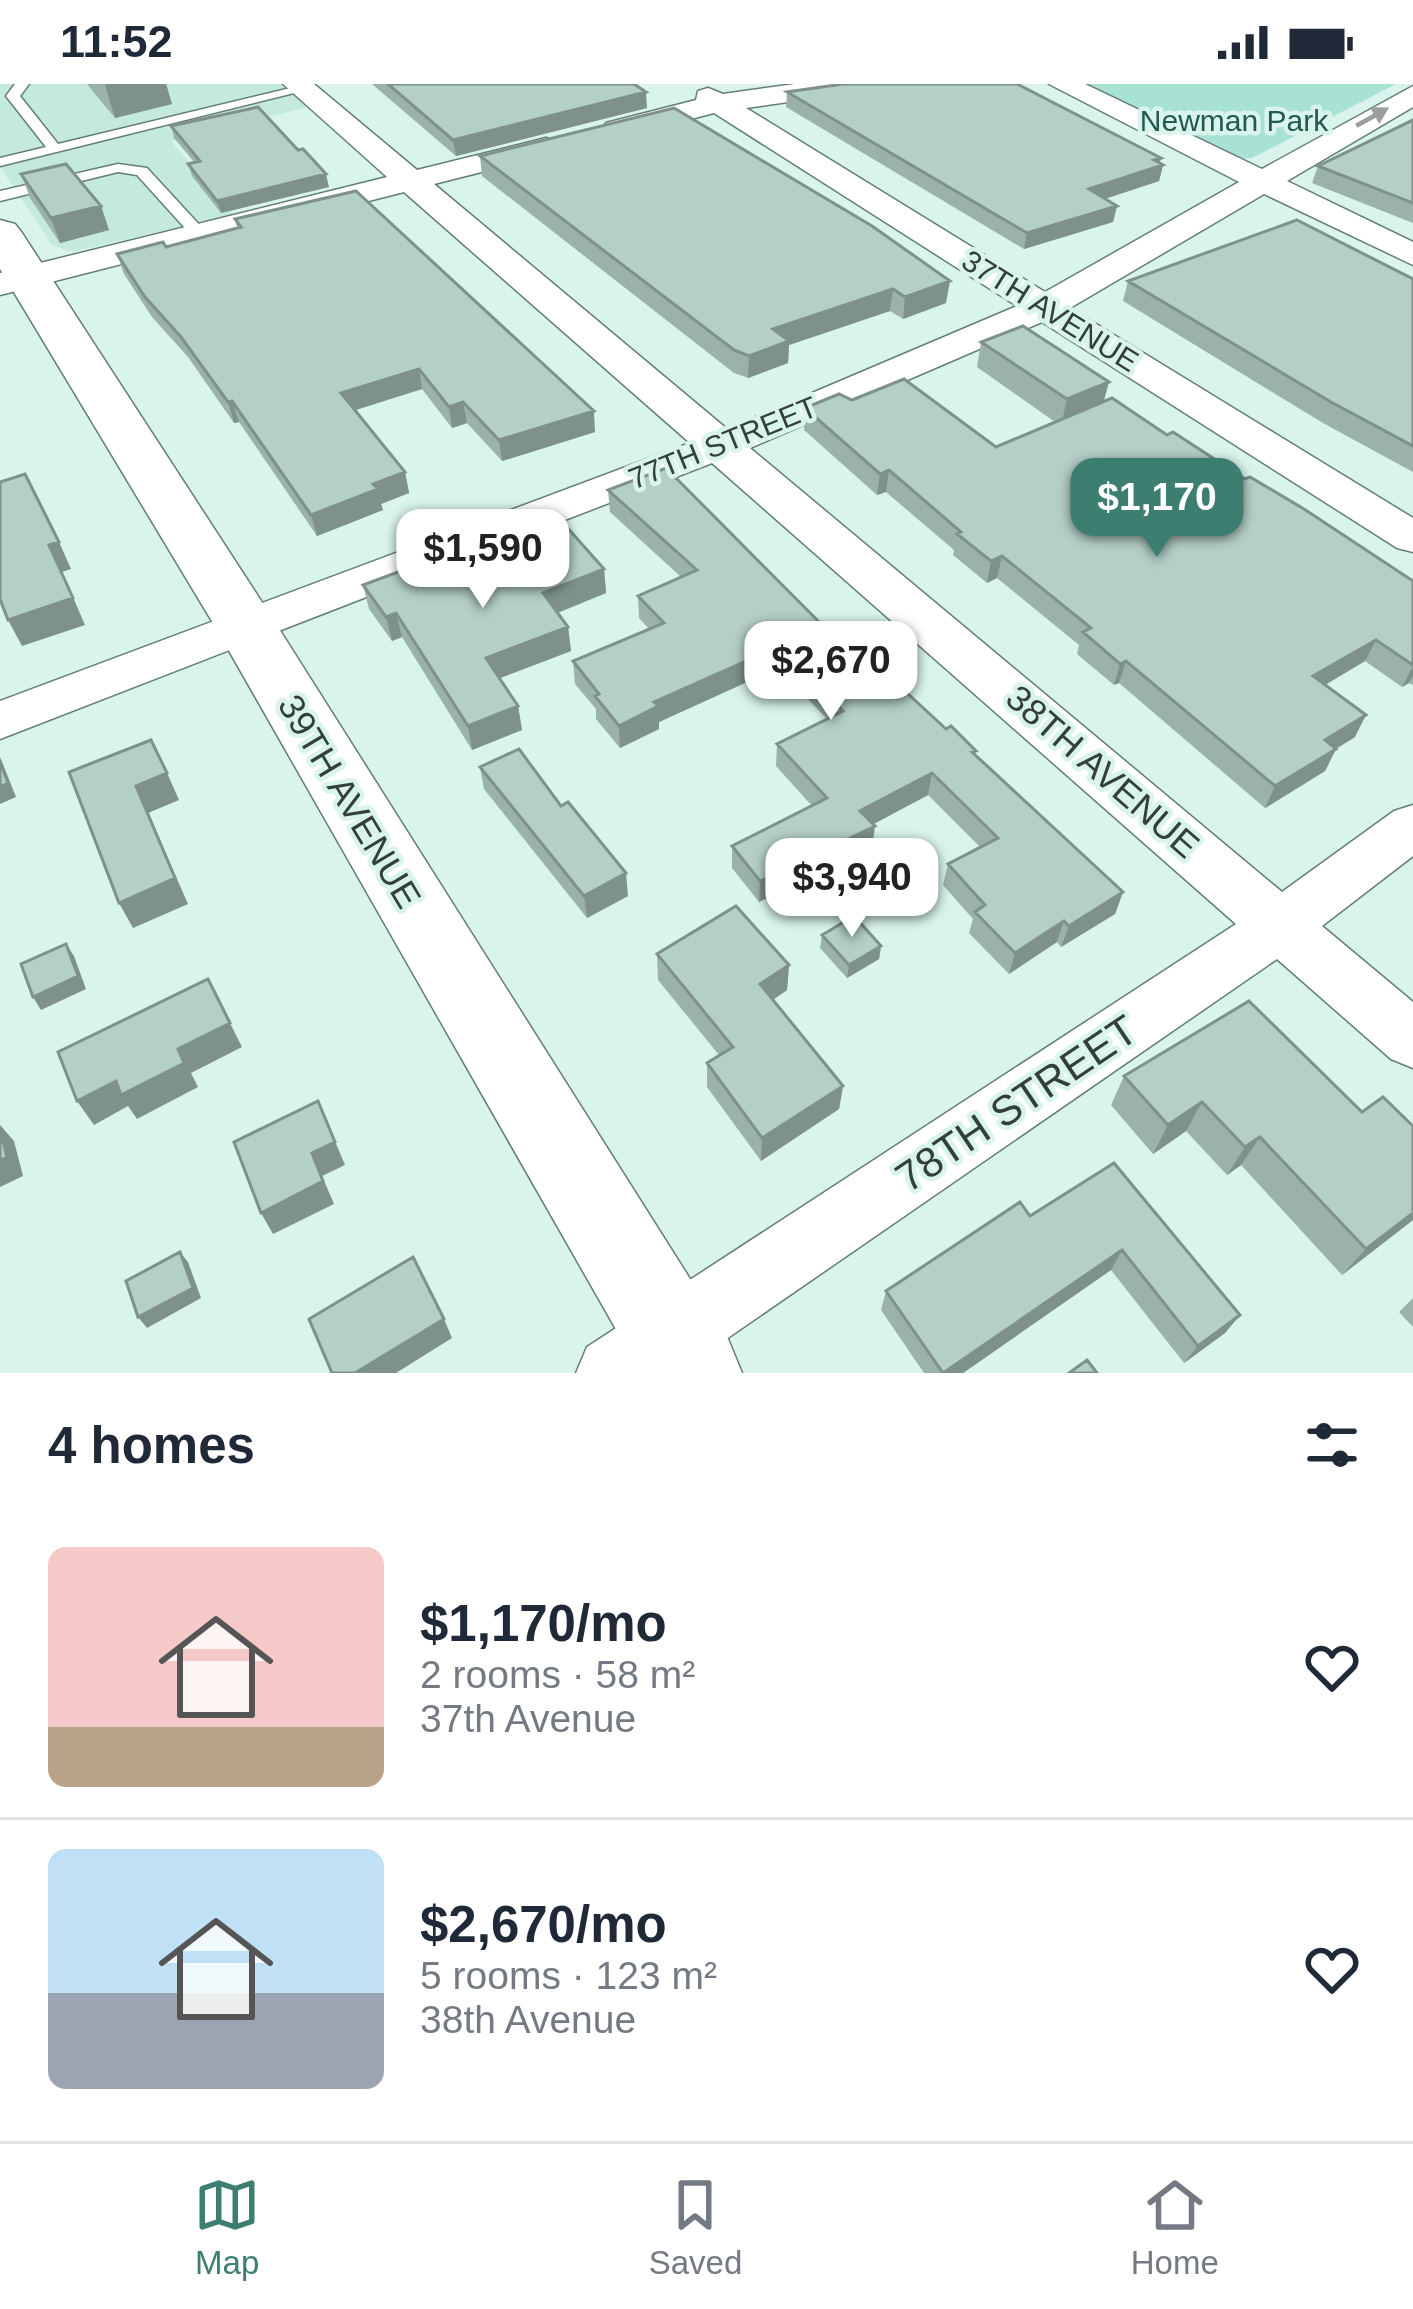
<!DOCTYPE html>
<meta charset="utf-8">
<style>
body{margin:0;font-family:Arial,sans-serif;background:#f6f6f7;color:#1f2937;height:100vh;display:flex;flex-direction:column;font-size:45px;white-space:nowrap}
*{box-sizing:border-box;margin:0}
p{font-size:39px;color:#747a83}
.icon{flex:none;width:66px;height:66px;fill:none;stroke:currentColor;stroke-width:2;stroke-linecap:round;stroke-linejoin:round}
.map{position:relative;height:1289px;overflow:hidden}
.sheet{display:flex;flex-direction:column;background:#fff;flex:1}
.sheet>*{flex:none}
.price{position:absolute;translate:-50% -102px;padding:0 27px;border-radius:24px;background:#fff;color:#222;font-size:39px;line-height:78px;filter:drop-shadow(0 3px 6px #0008)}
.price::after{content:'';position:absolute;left:50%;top:72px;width:36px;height:27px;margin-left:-18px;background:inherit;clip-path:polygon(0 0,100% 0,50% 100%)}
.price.on{background:#3c7e6f;color:#fff}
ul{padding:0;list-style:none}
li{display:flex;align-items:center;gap:36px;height:300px;padding:0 48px}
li+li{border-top:3px solid #e0e1e3}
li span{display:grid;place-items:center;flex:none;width:336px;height:240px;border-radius:18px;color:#555}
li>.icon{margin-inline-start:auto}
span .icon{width:144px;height:144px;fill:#fffc;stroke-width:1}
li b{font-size:51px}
h2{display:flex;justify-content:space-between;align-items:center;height:144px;padding:0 48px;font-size:51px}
.status{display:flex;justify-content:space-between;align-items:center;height:84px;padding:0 60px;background:#fff;direction:ltr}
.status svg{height:33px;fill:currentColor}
.tabs{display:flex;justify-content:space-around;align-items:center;height:168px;border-top:3px solid #e0e1e3;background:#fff;font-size:33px;color:#747a83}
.tabs a{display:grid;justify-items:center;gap:6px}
.tabs .on{color:#3c7e6f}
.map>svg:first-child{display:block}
.built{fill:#c4e9df}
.green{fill:#a7e2d2}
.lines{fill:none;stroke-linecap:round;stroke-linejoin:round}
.service-casing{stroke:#647e77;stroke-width:3}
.minor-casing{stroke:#647e77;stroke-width:3}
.secondary-casing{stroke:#647e77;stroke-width:3}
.service{fill:#fff;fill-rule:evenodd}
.minor{fill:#fff;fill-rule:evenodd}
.secondary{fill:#fff;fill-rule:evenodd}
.wall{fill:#9bb2ab}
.shaded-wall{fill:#7e918b}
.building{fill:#b4cfc7;stroke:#7e918b;stroke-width:3}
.oneway{fill:#9a9f9e}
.labels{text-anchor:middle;stroke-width:9;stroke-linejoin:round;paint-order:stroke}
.far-park-label{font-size:30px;fill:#225a4d;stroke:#d8f4ec}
.far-street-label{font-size:30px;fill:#343f3c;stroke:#d8f4ec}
.street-label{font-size:36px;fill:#343f3c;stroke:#d8f4ec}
.near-street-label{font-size:42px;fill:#343f3c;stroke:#d8f4ec}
</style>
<div class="status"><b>11:52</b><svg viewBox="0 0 49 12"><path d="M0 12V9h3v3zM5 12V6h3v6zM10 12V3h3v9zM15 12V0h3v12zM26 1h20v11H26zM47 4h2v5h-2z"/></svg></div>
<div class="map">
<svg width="1413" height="1289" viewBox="0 0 1413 1289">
<rect width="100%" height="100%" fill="#d8f4ec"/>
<!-- built -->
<path class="built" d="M0,0H282L308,23L171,57L234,130L72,168L52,161L0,83Z"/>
<!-- green -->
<path class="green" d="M1073,0H1396L1252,74L1236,75Z"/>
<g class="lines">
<!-- service casing -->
<g class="service-casing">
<path id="service" d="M15,0H29L20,12L58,60L303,1L310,5L0,82V74L46,63L6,12Z
M118,80L147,84L205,147V153H193L137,91L118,88L0,117V107Z"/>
</g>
<!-- minor casing -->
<g class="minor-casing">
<path id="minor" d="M283,0H314L417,86L546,54L557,57L561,63L557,69L434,100L727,345L1017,222L714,29L617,54L602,45L606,39L696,16L698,7L708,4L723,10L795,0H872L858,8L746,24L1045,208L1239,98L1049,0H1085L1262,85L1413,2V23L1287,97L1413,158V181L1264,110L1070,224L1413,434V468L1397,464L1042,238L750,364L1282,808L1394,727L1413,721V772L1322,842L1413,918V984L1391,975L1277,875L677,1289H576L587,1263L1236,840L712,379L0,655V617L690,359L404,108L0,211V189L387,93Z"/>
</g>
<!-- secondary casing -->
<g class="secondary-casing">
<path id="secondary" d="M0,136L15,140L22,149L269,529L728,1255L742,1289H641L216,544L0,185Z"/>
</g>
<!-- service -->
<use href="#service" class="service"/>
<!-- minor -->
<use href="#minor" class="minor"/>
<!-- secondary -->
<use href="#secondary" class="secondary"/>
</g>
<!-- wall -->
<path class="wall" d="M87,0H166L172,20L115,34Z
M372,0H634L647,24L456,72Z
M787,8L1160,79L1163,81L1159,97L1105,115L1117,122L1113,138L1024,165L786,23Z
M1413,36V139L1312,99L1318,82Z
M171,42L329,103L221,129L192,92L188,80L195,79L174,54Z
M480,72L946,219L903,235L890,227L789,261L788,279L748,294L734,289L482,92Z
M21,90L101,122L109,146L60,159L30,114Z
M235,135L595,348L502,377L467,339L452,344L422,305L355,326L405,388L409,409L381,420L383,426L317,452L239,338L234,339L188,273L152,233L124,190L117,170L166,163L237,144Z
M1413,195V388L1323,339L1123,217L1128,197Z
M981,258L1104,317L1167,351L1245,395L1413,497V601L1409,599L1402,603L1365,577L1325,601L1355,653L1336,665L1325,687L1265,724L1119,599L1114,601L1077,570L1079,561L997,494L987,499L953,471L954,466L886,408L877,411L804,346L805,324L852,316L996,363L1055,338L977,283Z
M608,406L856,575L946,645L1123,808L1115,830L1061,863L1057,858L1009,890L969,849L973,835L943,801L948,780L980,763L928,711L873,740L872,764L759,818L732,784V762L812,722L776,682L777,660L827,635L778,584L659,638V645L620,664L596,635V625L575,600L573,577L650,546L639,534L638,512L681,493L610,428Z
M455,477L604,485L606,509L558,529L568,543L571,567L500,594L518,622L522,646L472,666L402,553L392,557L369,525L363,501Z
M480,683L628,812L587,834L484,705Z
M822,851L881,862L879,875L847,894L820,864Z
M657,870L789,881L787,906L773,916L843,1002L839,1025L761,1077L707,1003V979L719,971L658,896Z
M1124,992L1362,1028L1413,1042V1136L1342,1191L1241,1081L1227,1091L1186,1047L1153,1070L1111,1021Z
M1114,1079L1240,1231L1225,1249L1184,1279L1111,1186L963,1289H924L881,1226L886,1207L1030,1132Z
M1413,1214V1243L1399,1228Z"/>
<!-- shaded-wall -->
<path class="shaded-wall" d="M109,0H166L172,20L115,34L105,1Z
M646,8L647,24L456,72L453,56Z
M1161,74L1159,82L1163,81L1159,97L1086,121L1089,105Z
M326,90L329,103L221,129L217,117Z
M101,122L109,146L60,159L51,134Z
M1117,122L1113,138L1024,165L1027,149Z
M950,197L946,219L903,235L905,213Z
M893,205L890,227L789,261L788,279L748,294L749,272L773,245Z
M419,285L422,305L346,329L341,309Z
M1109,298L1102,324L1061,342L1067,315Z
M232,317L239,338L234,339L228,318Z
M463,318L467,339L452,344L449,323Z
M594,327L595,348L502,377L499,356Z
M889,386L886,408L877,411L880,390Z
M405,388L409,409L381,420L383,426L317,452L311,431L373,400Z
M59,458L71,485L62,488L85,541L22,562L8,536L49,461Z
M1002,472L997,494L987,499L991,477Z
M604,485L606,509L546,533L543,509Z
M396,529L402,553L392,557L386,533Z
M568,543L571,567L490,598L486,574Z
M1376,556L1365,577L1303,614L1313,592Z
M780,562L778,584L659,638V645L620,664L619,642L654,618Z
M1126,577L1119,599L1114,601L1120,580Z
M1413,582V592L1409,599L1402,603Z
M518,622L522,646L472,666L468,642Z
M1366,631L1355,653L1314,678L1325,656Z
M1336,665L1325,687L1265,724L1275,702Z
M0,673L16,713L0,720Z
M167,689L179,716L148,729L188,820L133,844L119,819L136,702Z
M932,689L928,711L857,749L860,727Z
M875,742L872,764L759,818L760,797Z
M626,789L628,812L587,834L584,812Z
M1123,808L1115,830L1061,863L1069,842Z
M1064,837L1057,858L1009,890L1015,869Z
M66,860L74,872L86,905L41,926L33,913Z
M881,862L879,875L847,894L849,881Z
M789,881L787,906L759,925L760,900Z
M230,939L242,963L191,989L198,1003L137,1035L128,1022L94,1041L77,1017Z
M843,1002L839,1025L761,1077L762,1054Z
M318,1017L345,1081L322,1092L334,1120L273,1150L261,1129L312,1069Z
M1202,1018L1186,1047L1153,1070L1168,1041Z
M0,1041L14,1057L23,1092L0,1103Z
M1260,1053L1241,1081L1227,1091L1245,1063Z
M1413,1129V1136L1342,1191L1366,1165Z
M1122,1166L1111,1186L963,1289H945Z
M180,1168L188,1178L201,1214L147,1244L138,1233Z
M1240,1231L1225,1249L1184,1279L1198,1262Z
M444,1235L452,1254L396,1289H355Z"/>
<!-- building -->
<path class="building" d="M388,0H634L646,8L453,56Z
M843,0H1017L1161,74L1154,76L1163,81L1089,105L1117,122L1027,149L787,8Z
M258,23L298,66L303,65L326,90L217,117L188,80L200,77L171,42Z
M674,24L872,142L950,197L905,213L893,205L773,245L789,257L749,272L734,266L480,72Z
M1413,36V119L1318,82Z
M66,80L101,122L51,134L21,90Z
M356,107L594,327L499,356L463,318L449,323L419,285L341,309L405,388L373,400L378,405L311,431L232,317L228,318L181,253L145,213L117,170L163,158L166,163L241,143L235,135Z
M1297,136L1413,195V362L1331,318L1128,197Z
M1023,242L1109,298L1067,315L981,258Z
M904,295L996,363L1112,314L1167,351L1173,348L1245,395L1250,393L1304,425L1413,497V581L1376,556L1313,592L1366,631L1325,656L1336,665L1275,702L1126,577L1120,580L1083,548L1091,544L1002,472L991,477L957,450L961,448L889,386L880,390L805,324L839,310L852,316Z
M666,384L856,575L865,570L946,645L951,642L976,667L972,668L1123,808L1069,842L1064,837L1015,869L975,828L985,821L948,780L998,754L932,689L860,727L875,742L760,797L732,762L827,714L777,660L843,627L780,562L654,618L658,622L619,642L595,612L599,610L573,577L664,539L638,512L697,486L608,406Z
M25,390L59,458L49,461L73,514L8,536L0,515V398Z
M564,440L604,485L543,509L568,543L486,574L518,622L468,642L396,529L386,533L363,501L449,469L455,477Z
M151,656L167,689L136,702L175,794L119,819L69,688Z
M519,665L561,722L568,718L626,789L584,812L480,683Z
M0,677L8,699L0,703Z
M736,822L789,881L760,900L843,1002L762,1054L707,979L733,963L657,870Z
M854,832L881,862L849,881L822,851Z
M66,860L78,892L33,913L21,880Z
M208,895L230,939L178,965L184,979L121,1011L116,997L77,1017L58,968Z
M1249,917L1362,1028L1383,1013L1413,1042V1129L1366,1165L1260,1053L1245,1063L1202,1018L1168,1041L1124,992Z
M318,1017L335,1058L312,1069L323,1097L261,1129L234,1058Z
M0,1046L7,1073L0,1077Z
M1114,1079L1240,1231L1198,1262L1122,1166L943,1289L886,1207L1020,1118L1030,1132Z
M180,1168L193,1204L138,1233L126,1197Z
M413,1173L444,1235L355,1289H332L309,1235Z
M1087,1276L1097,1289H1069Z"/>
<!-- one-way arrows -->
<defs><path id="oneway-solid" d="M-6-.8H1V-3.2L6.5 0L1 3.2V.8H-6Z" transform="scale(3)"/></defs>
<use class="oneway" href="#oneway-solid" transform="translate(1372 33) rotate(-29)"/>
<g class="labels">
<!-- far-park labels -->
<g class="far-park-label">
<text x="1234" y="47">Newman Park</text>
</g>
<!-- far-street labels -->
<g class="far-street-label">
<text transform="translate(1050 227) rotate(32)" y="10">37TH AVENUE</text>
<text transform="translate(723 359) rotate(-22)" y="10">77TH STREET</text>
</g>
<!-- street labels -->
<g class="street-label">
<text transform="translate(1103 687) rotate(41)" y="13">38TH AVENUE</text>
<text transform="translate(350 717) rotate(59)" y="13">39TH AVENUE</text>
</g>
<!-- near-street labels -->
<g class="near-street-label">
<text transform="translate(1016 1019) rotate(-34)" y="15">78TH STREET</text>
</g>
</g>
</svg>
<b class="price on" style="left:1157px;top:476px">$1,170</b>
<b class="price" style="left:483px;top:527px">$1,590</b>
<b class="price" style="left:831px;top:639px">$2,670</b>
<b class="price" style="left:852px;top:856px">$3,940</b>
</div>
<section class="sheet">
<h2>4 homes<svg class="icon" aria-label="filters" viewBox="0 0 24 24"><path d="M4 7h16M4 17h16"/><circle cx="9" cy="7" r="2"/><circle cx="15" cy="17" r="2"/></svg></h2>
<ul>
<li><span style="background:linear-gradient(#f6c9c9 75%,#b9a48a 0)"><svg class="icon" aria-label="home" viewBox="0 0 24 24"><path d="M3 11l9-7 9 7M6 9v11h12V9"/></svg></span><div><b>$1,170/mo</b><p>2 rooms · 58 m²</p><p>37th Avenue</p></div><svg class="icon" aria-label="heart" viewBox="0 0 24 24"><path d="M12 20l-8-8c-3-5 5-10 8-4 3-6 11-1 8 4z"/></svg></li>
<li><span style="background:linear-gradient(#bfe0f5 60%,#9aa5b1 0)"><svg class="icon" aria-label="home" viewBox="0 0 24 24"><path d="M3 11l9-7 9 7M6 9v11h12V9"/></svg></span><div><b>$2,670/mo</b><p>5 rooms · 123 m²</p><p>38th Avenue</p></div><svg class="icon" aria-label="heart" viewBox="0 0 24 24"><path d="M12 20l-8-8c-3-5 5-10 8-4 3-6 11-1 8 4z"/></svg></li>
</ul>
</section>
<nav class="tabs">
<a class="on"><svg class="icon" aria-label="map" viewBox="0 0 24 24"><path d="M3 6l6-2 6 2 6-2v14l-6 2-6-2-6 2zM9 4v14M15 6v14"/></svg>Map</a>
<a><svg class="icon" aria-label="saved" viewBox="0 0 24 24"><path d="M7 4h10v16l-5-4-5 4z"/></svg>Saved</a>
<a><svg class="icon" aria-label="home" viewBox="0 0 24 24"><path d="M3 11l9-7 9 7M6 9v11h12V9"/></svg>Home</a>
</nav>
